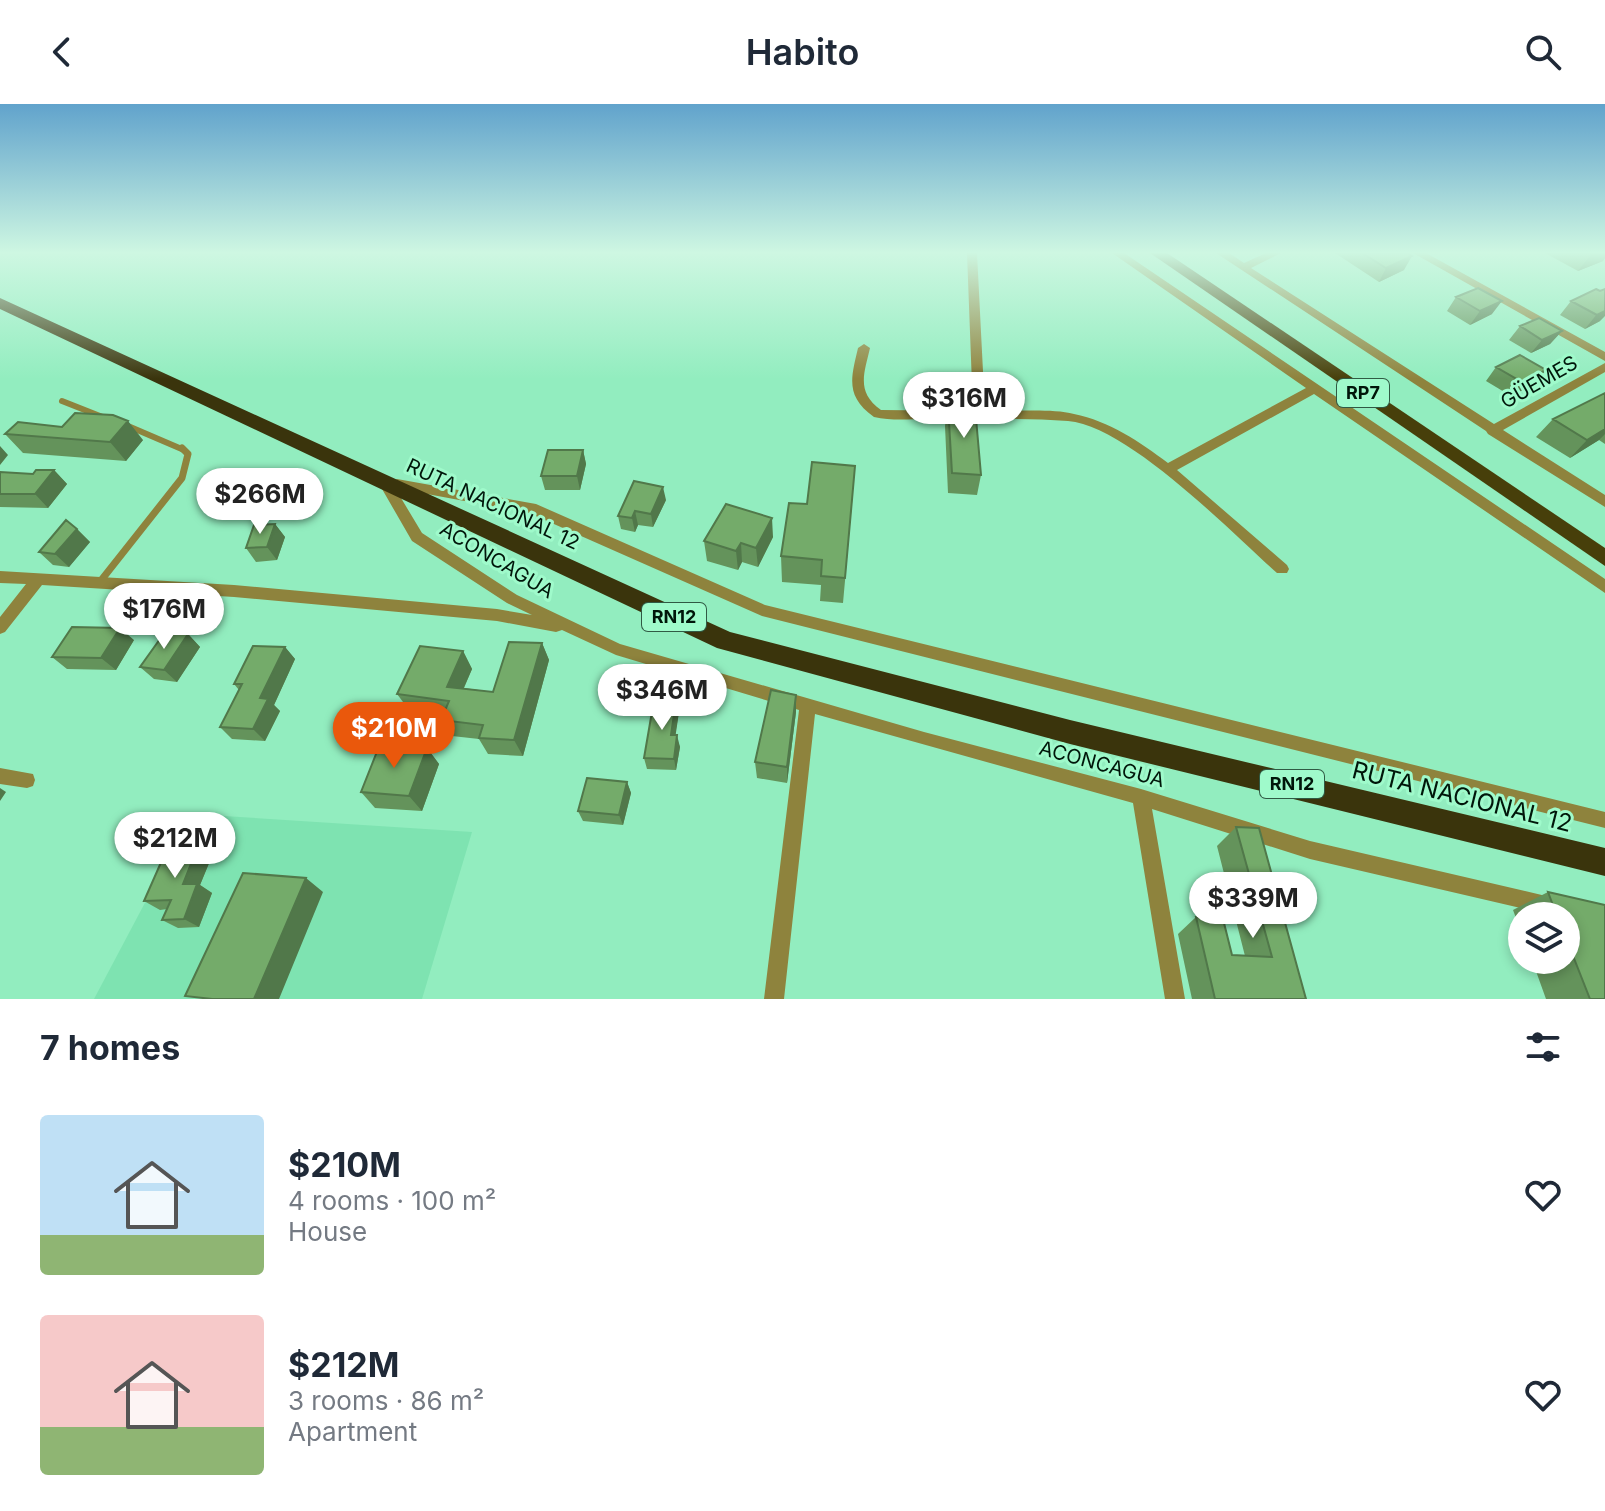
<!DOCTYPE html>
<meta charset="utf-8">
<style>
body{margin:0;font-family:Inter,sans-serif;background:#f2f2f3;color:#1f2937;height:100vh;display:flex;flex-direction:column;font-size:30px;white-space:nowrap}
*{box-sizing:border-box;margin:0}
p{font-size:26px;color:#747a83}
.icon{flex:none;width:44px;height:44px;fill:none;stroke:currentColor;stroke-width:2;stroke-linecap:round;stroke-linejoin:round}
.map{position:relative;height:895px;overflow:hidden}
.sheet{display:flex;flex-direction:column;background:#fff;flex:1}
.sheet>*{flex:none}
.fabs{position:absolute;left:1508px;top:798px;display:grid;gap:16px}
.fabs a{display:grid;place-items:center;width:72px;height:72px;border-radius:50%;background:#fff;box-shadow:0 4px 12px #0003;font-size:40px}
.price{position:absolute;translate:-50% -68px;padding:0 18px;border-radius:28px;background:#fff;color:#222;font-size:26px;line-height:52px;filter:drop-shadow(0 2px 4px #0008)}
.price::after{content:'';position:absolute;left:50%;top:48px;width:24px;height:18px;margin-left:-12px;background:inherit;clip-path:polygon(0 0,100% 0,50% 100%)}
.price.on{background:#ea580c;color:#fff}
ul{padding:0;list-style:none}
li{display:flex;align-items:center;gap:24px;height:200px;padding:0 40px}
li span{display:grid;place-items:center;flex:none;width:224px;height:160px;border-radius:8px;color:#555}
li>.icon{margin-inline-start:auto}
span .icon{width:96px;height:96px;fill:#fffc;stroke-width:1}
li b{font-size:34px}
h2{display:flex;justify-content:space-between;align-items:center;height:96px;padding:0 40px;font-size:34px}
header{display:flex;justify-content:space-between;align-items:center;height:104px;padding:0 40px;background:#fff;font-size:36px;font-weight:600}
.map>svg:first-child{display:block}
.built{fill:#7ee3b1}
.lines{fill:none;stroke-linecap:round;stroke-linejoin:round}
.service-far1{stroke:#8e833d;stroke-width:6}
.service{stroke:#8e833d;stroke-width:7}
.minor{fill:#8e833d;fill-rule:evenodd}
.primary{fill:#473f0a;fill-rule:evenodd}
.trunk{fill:#3a340c;fill-rule:evenodd}
.wall{fill:#64935b}
.shaded-wall{fill:#51784a}
.building{fill:#74ab6a;stroke:#51784a;stroke-width:2}
.labels{text-anchor:middle;stroke-width:6;stroke-linejoin:round;paint-order:stroke}
.shield{fill:#9ffacb;stroke:#305a44;stroke-width:2}
.shield-label{font-size:18px;font-weight:bold;fill:#00160a}
.street-label{font-size:20px;fill:#00160a;stroke:#9ffacb}
.near-street-label{font-size:24px;fill:#00160a;stroke:#9ffacb}
</style>
<header><svg class="icon" aria-label="back" viewBox="0 0 24 24"><path d="M15 5l-7 7 7 7"/></svg>Habito<svg class="icon" aria-label="search" viewBox="0 0 24 24"><circle cx="10" cy="10" r="6"/><path d="M15 15l6 6"/></svg></header>
<div class="map">
<svg width="1605" height="895" viewBox="0 0 1605 895">
<rect width="100%" height="100%" fill="#92edbf"/>
<!-- built -->
<path class="built" d="M192,710L472,728L422,895H94Z"/>
<g class="lines">
<!-- service-far1 -->
<path class="service-far1" d="M62,297L105,314
M128,322L184,346"/>
<!-- service -->
<path class="service" d="M99,479L182,374L188,350L182,344"/>
<!-- minor -->
<path class="minor" d="M967,149H977L985,307C1011,308 1049,304 1074,310C1109,317 1140,338 1168,359L1306,284L1112,149H1124L1605,475V489L1314,290L1177,366L1287,461L1289,465L1287,469H1277C1231,428 1128,322 1068,317C1021,313 975,316 928,315C911,315 891,317 874,313C845,292 851,274 858,244L864,240L870,244C864,270 856,288 881,306L973,307Z
M1216,149H1229L1244,159L1266,149H1281L1251,164L1494,320L1605,259V268L1503,326L1605,391V403L1488,330L1486,327Z
M1413,149H1426L1605,248V257Z
M385,373L392,378L397,375L536,400L765,501L1605,708V724L762,512L529,409L395,384L422,429L517,491L620,540L924,628L1141,685L1310,737L1546,792L1553,794L1555,801L1553,808L1546,810L1310,755L1152,705L1185,895H1165L1133,699L815,610L784,895H764L799,606L616,551L562,526L556,528L497,517L234,493L42,481L5,528L0,530V513L26,480L0,479V467L234,481L497,505L532,511L507,499L412,437L378,378Z
M0,664L33,670L35,676L33,682L27,684L0,680Z"/>
<!-- primary -->
<path class="primary" d="M1150,149H1167L1605,444V462Z"/>
<!-- trunk -->
<path class="trunk" d="M0,194L730,528L1070,616L1605,744V772L1070,640L717,544L0,205Z"/>
</g>
<!-- wall -->
<path class="wall" d="M1335,149H1407L1404,166L1379,178Z
M1545,149H1605L1603,157L1578,167Z
M1596,185L1600,217L1585,225L1560,211L1571,197Z
M1456,193L1492,210L1470,221L1447,207Z
M1520,222L1562,227L1550,240L1531,249L1509,236Z
M1496,263L1534,280L1511,292L1486,277Z
M1605,289V340L1599,336L1570,354L1536,333L1553,315Z
M948,301L981,371L977,391L948,389L945,322Z
M5,330L143,336L126,357L23,349Z
M583,346L586,360L580,386H545L541,372Z
M54,366L67,380L48,404L0,403V368L33,370Z
M853,388L843,499L820,497L821,481L782,478L781,452L807,400Z
M666,396L653,423L638,421L635,428L621,425L618,412Z
M275,420L285,433L277,456L256,458L246,444Z
M77,425L90,438L69,463L53,461L39,448Z
M773,433L758,463L742,458L738,466L707,457L704,437Z
M188,530L200,543L177,578L154,575L140,563Z
M134,536L116,566L67,565L52,553Z
M542,539L549,556L523,652L488,650L479,635L452,632L441,616L443,611L409,606L397,590L463,547L472,565L464,584L493,588Z
M285,543L295,555L274,601L280,607L265,637L232,635L220,623L239,586L234,580Z
M796,591V608L787,679L757,674L755,658Z
M679,608L675,631L680,643L676,666L647,665L644,654Z
M427,644L439,660L422,707L375,704L361,688Z
M627,678L631,689L623,721L583,717L578,707Z
M1236,723L1306,895H1192L1178,830L1196,813L1232,851L1245,852L1217,742Z
M200,737L214,747L200,781L212,789L199,823L178,824L162,816L167,805L160,806L144,797Z
M1548,788L1605,801V895H1546L1532,856H1566V812H1522V830L1513,806Z"/>
<!-- shaded-wall -->
<path class="shaded-wall" d="M1592,149H1605V154L1603,157L1578,167Z
M1412,152L1404,166L1379,178L1386,164Z
M1502,197L1492,210L1470,221L1480,207Z
M1605,200V212L1600,217L1585,225Z
M1562,227L1550,240L1531,249L1542,236Z
M1546,266L1534,280L1511,292L1522,278Z
M128,317L143,336L126,357L110,338Z
M1605,325V330L1599,336L1570,354L1587,336Z
M0,342L8,351L0,361Z
M583,346L586,360L580,386L577,372Z
M54,366L67,380L48,404L35,390Z
M663,383L666,396L653,423L651,410Z
M635,407L638,421L635,428L632,414Z
M772,414L773,433L758,463L756,444Z
M275,420L285,433L277,456L267,443Z
M77,425L90,438L69,463L55,450Z
M741,439L742,458L738,466L736,447Z
M120,524L134,536L116,566L101,554Z
M188,530L200,543L177,578L164,566Z
M542,539L549,556L523,652L514,636Z
M285,543L295,555L274,601L280,607L265,637L253,625L260,594Z
M463,547L472,565L457,599L447,583Z
M796,591V608L787,679V663Z
M676,597L679,608L674,642L671,631Z
M677,631L680,643L676,666L674,655Z
M427,644L439,660L422,707L409,692Z
M627,678L631,689L623,721L619,711Z
M0,684L6,688L0,697Z
M200,737L214,747L200,781L212,789L199,823L184,815L183,780Z
M306,774L323,788L279,895H254Z"/>
<!-- building -->
<path class="building" d="M1362,149H1407L1412,152L1386,164Z
M1478,184L1502,197L1480,207L1456,193Z
M1596,185L1600,187L1605,185V207L1597,211L1571,197Z
M1539,214L1562,227L1542,236L1520,222Z
M1520,251L1546,266L1522,278L1496,263Z
M1605,289V325L1587,336L1553,315Z
M948,301L975,303L981,371L952,369Z
M75,309L113,311L128,317L110,338L5,330L18,318L62,323Z
M548,346H583L577,372H541Z
M812,358L855,362L845,474L821,472L822,456L781,452L789,399L807,400Z
M36,366H54L35,390H0V368L33,370Z
M634,377L663,383L651,410L635,407L632,414L618,412Z
M726,400L772,414L756,444L741,439L736,447L704,437Z
M66,416L77,425L55,450L39,448Z
M275,420L267,443L246,444L254,421Z
M72,523L120,524L101,554L52,553Z
M165,528L188,530L164,566L140,563Z
M509,538L542,539L514,636L479,634L483,621L441,616L449,597L397,590L420,542L463,547L447,583L493,588Z
M253,542L285,543L260,594L268,595L253,625L220,623L242,580H234Z
M771,586L796,591L787,663L755,658Z
M654,596L676,597L671,631H677L674,655L644,654Z
M380,640L427,644L409,692L361,688Z
M587,674L627,678L619,711L578,707Z
M1236,723L1259,724L1306,895H1215L1196,813L1223,815L1232,851L1272,853Z
M200,737L183,780H197L184,815L162,816L171,796L144,797L170,738Z
M243,769L306,774L254,895H212L185,892Z
M1548,788L1605,801V895H1590L1566,834V812H1557Z"/>
<!-- sky -->
<linearGradient id="sky" x2="0" y2="1"><stop stop-color="#61a3cc"/><stop offset="0.54" stop-color="#cef7e2"/><stop offset="1" stop-color="#cef7e2" stop-opacity="0"/></linearGradient>
<rect width="1605" height="275" fill="url(#sky)"/>
<g class="labels">
<!-- shield labels -->
<g class="shield">
<rect x="1337" y="275" width="52" height="28" rx="6"/>
<rect x="642" y="499" width="64" height="28" rx="6"/>
<rect x="1260" y="666" width="64" height="28" rx="6"/>
</g>
<g class="shield-label">
<text x="1363" y="295">RP7</text>
<text x="674" y="519">RN12</text>
<text x="1292" y="686">RN12</text>
</g>
<!-- street labels -->
<g class="street-label">
<text transform="translate(1539 278) rotate(-30)" y="7">GÜEMES</text>
<text transform="translate(493 400) rotate(25)" y="7">RUTA NACIONAL 12</text>
<text transform="translate(497 456) rotate(31)" y="7">ACONCAGUA</text>
<text transform="translate(1102 660) rotate(15)" y="7">ACONCAGUA</text>
</g>
<!-- near-street labels -->
<g class="near-street-label">
<text transform="translate(1462 693) rotate(14)" y="8">RUTA NACIONAL 12</text>
</g>
</g>
</svg>
<div class="fabs">
<a><svg class="icon" aria-label="layers" viewBox="0 0 24 24"><path d="M12 4l9 5-9 5-9-5zM3 14l9 5 9-5"/></svg></a>
</div>
<b class="price" style="left:964px;top:336px">$316M</b>
<b class="price" style="left:260px;top:432px">$266M</b>
<b class="price" style="left:164px;top:547px">$176M</b>
<b class="price" style="left:662px;top:628px">$346M</b>
<b class="price on" style="left:394px;top:666px">$210M</b>
<b class="price" style="left:175px;top:776px">$212M</b>
<b class="price" style="left:1253px;top:836px">$339M</b>
</div>
<section class="sheet">
<h2>7 homes<svg class="icon" aria-label="filters" viewBox="0 0 24 24"><path d="M4 7h16M4 17h16"/><circle cx="9" cy="7" r="2"/><circle cx="15" cy="17" r="2"/></svg></h2>
<ul>
<li><span style="background:linear-gradient(#bfe0f5 75%,#8fb573 0)"><svg class="icon" aria-label="home" viewBox="0 0 24 24"><path d="M3 11l9-7 9 7M6 9v11h12V9"/></svg></span><div><b>$210M</b><p>4 rooms · 100 m²</p><p>House</p></div><svg class="icon" aria-label="heart" viewBox="0 0 24 24"><path d="M12 20l-8-8c-3-5 5-10 8-4 3-6 11-1 8 4z"/></svg></li>
<li><span style="background:linear-gradient(#f6c9c9 70%,#8fb573 0)"><svg class="icon" aria-label="home" viewBox="0 0 24 24"><path d="M3 11l9-7 9 7M6 9v11h12V9"/></svg></span><div><b>$212M</b><p>3 rooms · 86 m²</p><p>Apartment</p></div><svg class="icon" aria-label="heart" viewBox="0 0 24 24"><path d="M12 20l-8-8c-3-5 5-10 8-4 3-6 11-1 8 4z"/></svg></li>
</ul>
</section>
